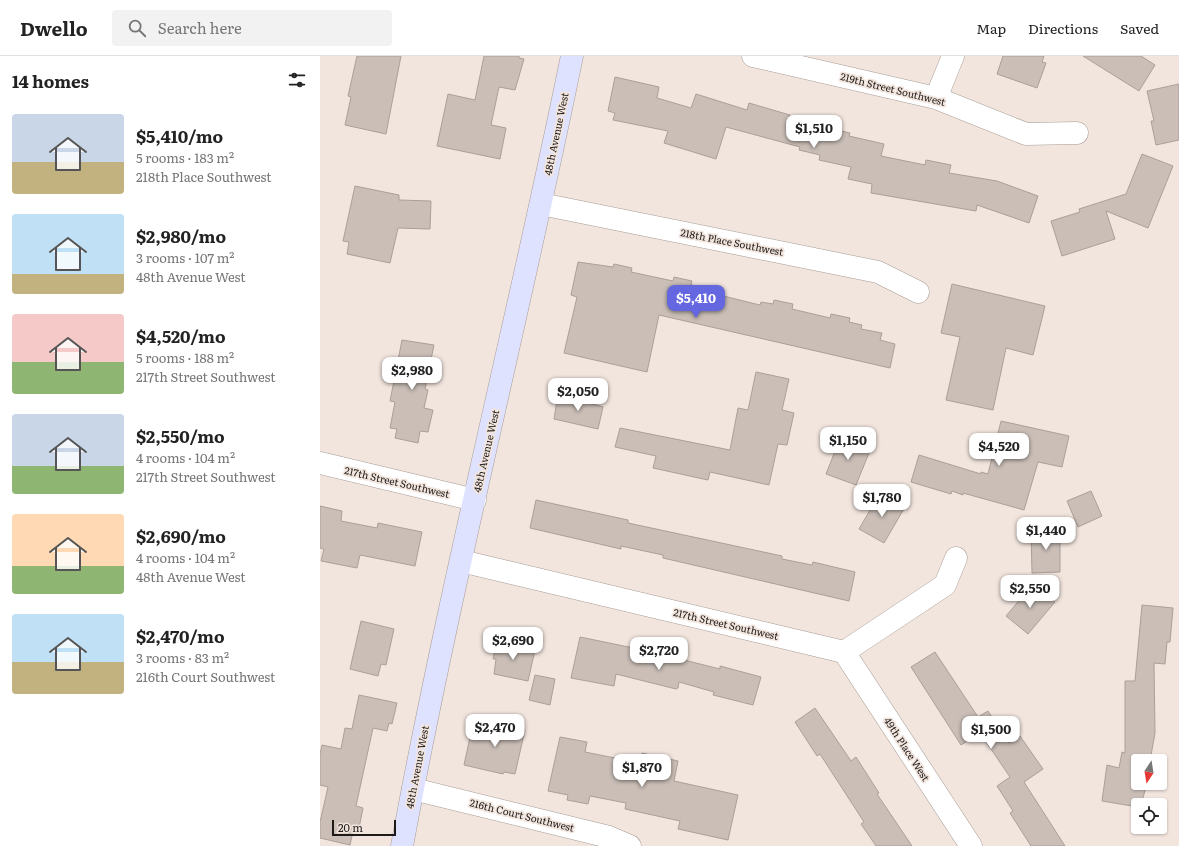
<!DOCTYPE html>
<meta charset="utf-8">
<style>
body{margin:0;font-family:Literata,serif;background:#f2f2f2;color:#222;height:100vh;display:flex;flex-direction:column;font-size:15px;white-space:nowrap}
*{box-sizing:border-box;margin:0}
p{font-size:13px;color:#767676}
.icon{flex:none;width:22px;height:22px;fill:none;stroke:currentColor;stroke-width:2;stroke-linecap:round;stroke-linejoin:round}
.map{position:relative;flex:1;overflow:hidden}
.sheet{display:flex;flex-direction:column;background:#fff;width:320px}
.sheet>*{flex:none}
.needle{width:26px;rotate:192deg}
.buttons{position:absolute;left:811px;top:698px;display:grid;gap:8px}
.buttons a{display:grid;place-items:center;width:36px;height:36px;border-radius:4px;background:#fff;box-shadow:0 1px 3px #0004;font-size:20px}
.scale{position:absolute;left:12px;bottom:10px;width:64px;box-sizing:border-box;padding-left:4px;border:2px solid #1d1917;border-top:0;font-size:11px;line-height:14px;white-space:nowrap;color:#1d1917;-webkit-text-stroke:3px #f2e5de;paint-order:stroke}
.price{position:absolute;translate:-50% -34px;padding:0 9px;border-radius:8px;background:#fff;color:#222;font-size:13px;line-height:26px;filter:drop-shadow(0 1px 2px #0008)}
.price::after{content:'';position:absolute;left:50%;top:24px;width:12px;height:9px;margin-left:-6px;background:inherit;clip-path:polygon(0 0,100% 0,50% 100%)}
.price.selected{background:#6567e0;color:#fff}
ul{padding:0;list-style:none}
li{display:flex;align-items:center;gap:12px;height:100px;padding:0 12px}
li span{display:grid;place-items:center;flex:none;width:112px;height:80px;border-radius:4px;color:#555}
li>.icon{margin-inline-start:auto}
span .icon{width:48px;height:48px;fill:#fffc;stroke-width:1}
li b{font-size:17px}
h2{display:flex;justify-content:space-between;align-items:center;height:48px;padding:0 12px;font-size:17px}
header{display:flex;align-items:center;gap:24px;box-sizing:border-box;height:56px;padding:0 20px;background:#fff;border-bottom:1px solid #e0e0e0}
header strong{font-size:19px}
nav{display:flex;gap:22px;margin-inline-start:auto;font-size:14px}
.search{width:280px;height:36px;background:#f2f2f2;display:flex;align-items:center;gap:10px;box-sizing:border-box;padding:0 14px;border-radius:4px;color:#767676;font-size:15px}
main{display:flex;flex:1;min-height:0}
.map>svg:first-child{display:block}
.building{fill:#cabeb7;stroke:#ab9f98}
.lines{fill:none;stroke-linecap:round;stroke-linejoin:round}
.street-casing{stroke:#a89c95;stroke-width:23}
.secondary-casing{stroke:#a89c95;stroke-width:23}
.street{stroke:#fff;stroke-width:22}
.secondary{stroke:#dfe2ff;stroke-width:22}
.labels{text-anchor:middle;stroke-width:3.5;stroke-linejoin:round;paint-order:stroke}
.street-label{font-size:10px;fill:#1d1917;stroke:#f2e5de}
</style>
<header>
<strong>Dwello</strong>
<div class="search"><svg class="icon" aria-label="search" viewBox="0 0 24 24"><circle cx="10" cy="10" r="6"/><path d="M15 15l6 6"/></svg>Search here</div>
<nav><a>Map</a><a>Directions</a><a>Saved</a></nav>
</header>
<main>
<section class="sheet">
<h2>14 homes<svg class="icon" aria-label="filters" viewBox="0 0 24 24"><path d="M4 7h16M4 17h16"/><circle cx="9" cy="7" r="2"/><circle cx="15" cy="17" r="2"/></svg></h2>
<ul>
<li><span style="background:linear-gradient(#c9d6e8 60%,#c2b280 0)"><svg class="icon" aria-label="home" viewBox="0 0 24 24"><path d="M3 11l9-7 9 7M6 9v11h12V9"/></svg></span><div><b>$5,410/mo</b><p>5 rooms · 183 m²</p><p>218th Place Southwest</p></div></li>
<li><span style="background:linear-gradient(#bfe0f5 75%,#c2b280 0)"><svg class="icon" aria-label="home" viewBox="0 0 24 24"><path d="M3 11l9-7 9 7M6 9v11h12V9"/></svg></span><div><b>$2,980/mo</b><p>3 rooms · 107 m²</p><p>48th Avenue West</p></div></li>
<li><span style="background:linear-gradient(#f6c9c9 60%,#8fb573 0)"><svg class="icon" aria-label="home" viewBox="0 0 24 24"><path d="M3 11l9-7 9 7M6 9v11h12V9"/></svg></span><div><b>$4,520/mo</b><p>5 rooms · 188 m²</p><p>217th Street Southwest</p></div></li>
<li><span style="background:linear-gradient(#c9d6e8 65%,#8fb573 0)"><svg class="icon" aria-label="home" viewBox="0 0 24 24"><path d="M3 11l9-7 9 7M6 9v11h12V9"/></svg></span><div><b>$2,550/mo</b><p>4 rooms · 104 m²</p><p>217th Street Southwest</p></div></li>
<li><span style="background:linear-gradient(#ffd9b3 65%,#8fb573 0)"><svg class="icon" aria-label="home" viewBox="0 0 24 24"><path d="M3 11l9-7 9 7M6 9v11h12V9"/></svg></span><div><b>$2,690/mo</b><p>4 rooms · 104 m²</p><p>48th Avenue West</p></div></li>
<li><span style="background:linear-gradient(#bfe0f5 60%,#c2b280 0)"><svg class="icon" aria-label="home" viewBox="0 0 24 24"><path d="M3 11l9-7 9 7M6 9v11h12V9"/></svg></span><div><b>$2,470/mo</b><p>3 rooms · 83 m²</p><p>216th Court Southwest</p></div></li>
</ul>
</section>
<div class="map">
<svg width="859" height="790" viewBox="0 0 859 790">
<rect width="100%" height="100%" fill="#f2e5de"/>
<!-- building -->
<path class="building" d="M37,0H81L66,78L25,69L31,41L28,40Z
M164,0H199V2L204,3L195,34L179,31L171,69L186,72L180,103L117,90L128,38L155,44Z
M683,0H724L722,6L726,7L717,32L677,18Z
M763,0H821L835,9L819,35Z
M295,21L339,31L337,42L371,52L376,38L427,54L429,47L470,59L469,63L530,77L529,80L564,88L561,100L605,109L606,104L631,109L629,117L677,125L718,140L709,167L657,149L656,155L551,137L552,128L528,123L531,111L499,104L500,99L479,94L480,91L406,71L396,103L344,87L348,75L293,64L295,57L288,55Z
M859,28V84L836,89L831,65H834L827,35Z
M822,98L853,110L828,172L786,155L795,183L742,200L731,165L760,156L759,153L806,138Z
M35,130L79,139V144L111,145L110,173L78,172L70,207L27,198L29,186L23,185Z
M258,206L293,211L294,208L312,212L311,216L353,225L354,221L372,225L371,229L384,232L383,235L440,249L441,246L453,248L454,244L473,248L472,253L510,262L511,258L530,262L529,266L542,269L541,273L562,277L560,284L575,288L570,312L339,259L327,316L244,297L257,241L251,239Z
M632,228L725,250L713,299L686,292L673,354L626,344L640,281L621,277Z
M82,284L114,289L105,333L108,334L104,352L113,354L108,376L100,375L98,387L75,382L77,373L70,372L75,346L70,345Z
M436,316L469,323L462,354L474,357L467,389L458,388L449,429L390,416L388,424L333,412L336,400L295,391L300,372L410,394L418,352L428,354Z
M238,339L283,351L278,373L234,363Z
M681,365L749,380L742,411L718,406L704,454L643,437V439L632,435L631,438L591,426L599,399L661,418V416L668,418Z
M521,380L551,392L536,429L506,418Z
M771,435L782,460L758,471L747,445Z
M560,437L585,451L564,487L539,473Z
M216,444L308,464V467L462,500V503L492,509L493,506L535,516L529,545L343,502V499L301,490V493L210,472Z
M0,450L22,455L21,465L57,472L58,467L102,476L95,510L40,499L37,512L1,505L4,493L0,492Z
M740,474V516L712,517L711,475Z
M713,528L735,546L708,578L686,560Z
M822,549L853,552L850,586H847L845,608L834,607L835,677L830,705H818V727H827L821,749H818V751L782,745L787,709L799,712L802,696L805,697V625H815Z
M41,565L74,573L66,609L61,608L58,620L30,613Z
M260,581L328,595L400,613V610L441,621L433,649L393,639L394,636L359,626L358,632L356,633L296,618L294,630L251,622Z
M177,586L215,594L208,625L174,618L176,603H173Z
M615,596L658,661L668,655L689,687L700,680L723,713L704,726L745,790H711L690,757L693,755L677,730L690,721L660,677L641,689L591,611Z
M215,619L235,623L230,649L209,644Z
M39,639L77,647L72,668L69,667L67,675L53,672L36,750L43,752L39,772L34,771L30,789L0,782V766L8,731L0,729V698L2,689L21,693L25,672L32,673Z
M495,652L531,705L536,701L559,737L557,738L592,790H556L541,768L544,766L500,698L497,700L475,666Z
M165,665L205,674L195,718L184,716L183,718L144,709L152,672L163,675Z
M240,681L267,686L265,696L320,707L322,697L358,705L354,725L418,739L408,784L358,773L360,765L305,753L306,747L270,740L268,748L247,744L248,739L228,735Z"/>
<g class="lines">
<!-- street casing -->
<g class="street-casing">
<path id="street" d="M433,0L616,42L706,78L757,77
M616,42L633,0
M221,148L558,216L598,236
M0,407L155,444
M141,505L524,596L625,529L636,502
M524,596L651,790
M93,733L289,781L310,790"/>
</g>
<!-- secondary casing -->
<g class="secondary-casing">
<path id="secondary" d="M82,790C131,525 198,264 252,0"/>
</g>
<!-- street -->
<use href="#street" class="street"/>
<!-- secondary -->
<use href="#secondary" class="secondary"/>
</g>
<g class="labels">
<!-- street labels -->
<g class="street-label">
<text transform="translate(573 33) rotate(14)" y="4">219th Street Southwest</text>
<text transform="translate(236 78) rotate(-78)" y="4">48th Avenue West</text>
<text transform="translate(412 186) rotate(11)" y="4">218th Place Southwest</text>
<text transform="translate(166 395) rotate(-77)" y="4">48th Avenue West</text>
<text transform="translate(77 426) rotate(13)" y="4">217th Street Southwest</text>
<text transform="translate(406 568) rotate(13)" y="4">217th Street Southwest</text>
<text transform="translate(587 693) rotate(57)" y="4">49th Place West</text>
<text transform="translate(97 711) rotate(-79)" y="4">48th Avenue West</text>
<text transform="translate(202 759) rotate(14)" y="4">216th Court Southwest</text>
</g>
</g>
</svg>
<div class="buttons">
<a><svg class="needle" viewBox="-14 -14 28 28"><path d="M0-13l5 13h-10z" fill="#e53935"/><path d="M0 13l5-13h-10z" fill="#767676"/></svg></a>
<a><svg class="icon" aria-label="locate" viewBox="0 0 24 24"><circle cx="12" cy="12" r="6"/><path d="M12 2v4M12 18v4M2 12h4M18 12h4"/></svg></a>
</div>
<div class="scale">20 m</div>
<b class="price" style="left:494px;top:93px">$1,510</b>
<b class="price selected" style="left:376px;top:263px">$5,410</b>
<b class="price" style="left:92px;top:335px">$2,980</b>
<b class="price" style="left:258px;top:356px">$2,050</b>
<b class="price" style="left:528px;top:405px">$1,150</b>
<b class="price" style="left:679px;top:411px">$4,520</b>
<b class="price" style="left:562px;top:462px">$1,780</b>
<b class="price" style="left:726px;top:495px">$1,440</b>
<b class="price" style="left:710px;top:553px">$2,550</b>
<b class="price" style="left:193px;top:605px">$2,690</b>
<b class="price" style="left:339px;top:615px">$2,720</b>
<b class="price" style="left:175px;top:692px">$2,470</b>
<b class="price" style="left:671px;top:694px">$1,500</b>
<b class="price" style="left:322px;top:732px">$1,870</b>
</div>
</main>
